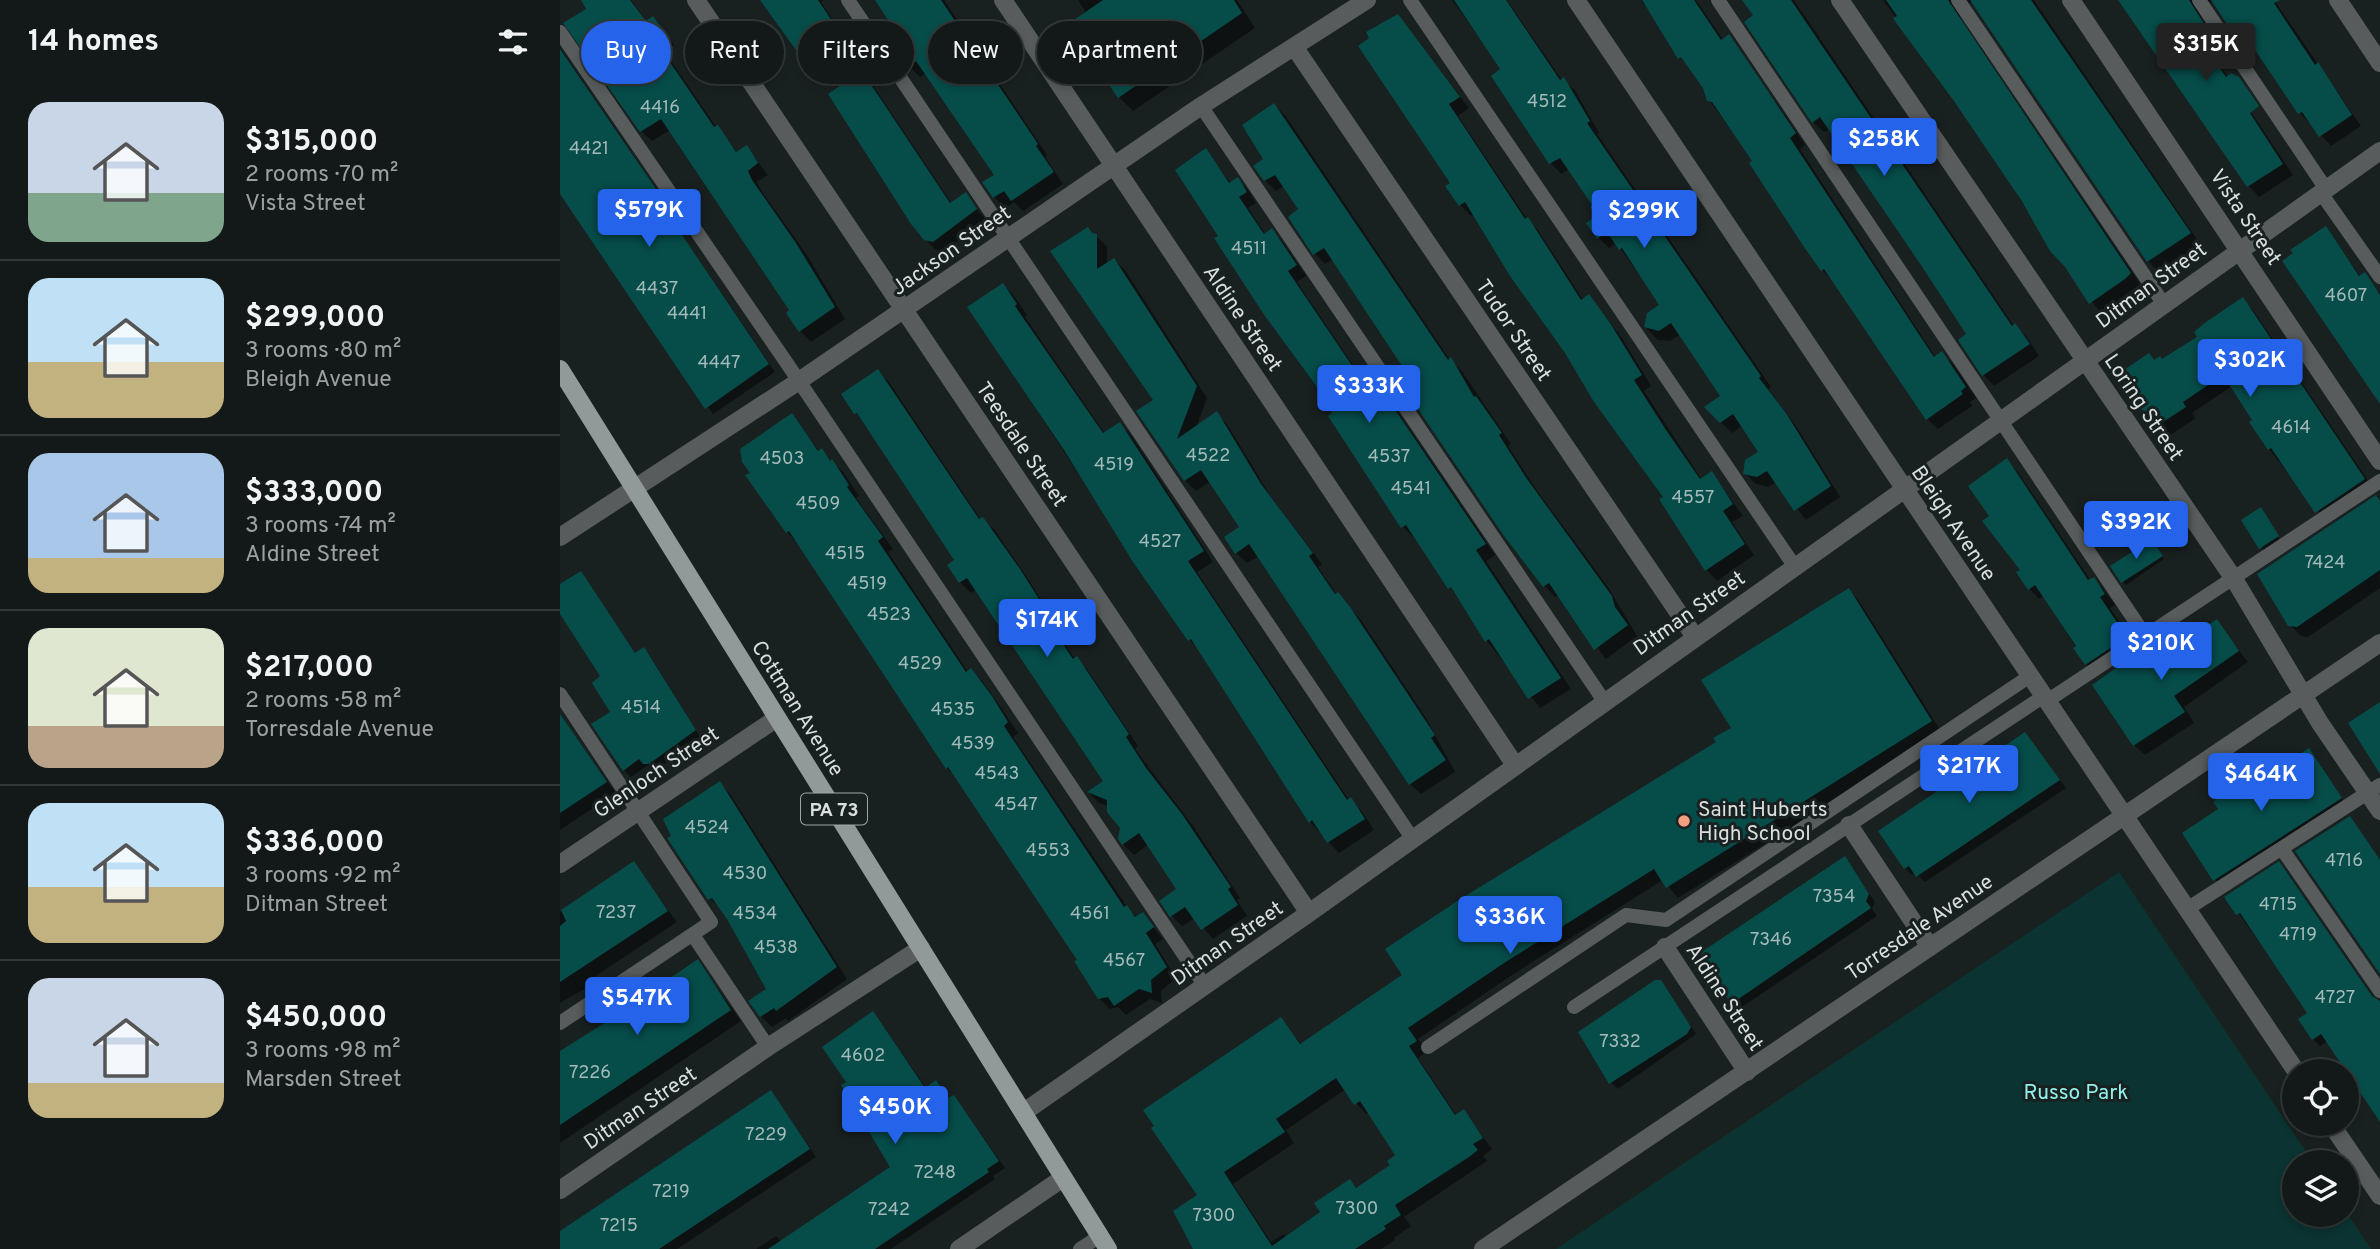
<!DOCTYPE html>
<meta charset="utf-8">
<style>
body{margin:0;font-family:Overpass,sans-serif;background:#202625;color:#f1f3f6;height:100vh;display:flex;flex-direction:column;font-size:26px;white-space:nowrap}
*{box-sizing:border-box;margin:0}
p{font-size:23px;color:#9da0a2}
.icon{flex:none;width:38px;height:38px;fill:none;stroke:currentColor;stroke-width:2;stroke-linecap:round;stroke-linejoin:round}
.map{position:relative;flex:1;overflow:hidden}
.details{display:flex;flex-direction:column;background:#131918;width:560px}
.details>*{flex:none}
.top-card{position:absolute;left:21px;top:21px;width:665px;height:63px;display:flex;gap:14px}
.fabs{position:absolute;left:1722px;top:1059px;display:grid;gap:14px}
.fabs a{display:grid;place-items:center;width:77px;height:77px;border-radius:50%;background:#131918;box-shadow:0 4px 10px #0003,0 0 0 2px #323837;font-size:35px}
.price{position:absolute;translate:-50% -60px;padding:0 16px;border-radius:7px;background:#2563eb;color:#fff;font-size:23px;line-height:46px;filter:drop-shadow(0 2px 4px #0008)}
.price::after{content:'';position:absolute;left:50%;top:42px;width:21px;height:16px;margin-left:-10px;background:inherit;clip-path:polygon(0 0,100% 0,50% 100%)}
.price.active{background:#222;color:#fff}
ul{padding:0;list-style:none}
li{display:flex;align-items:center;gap:21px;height:175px;padding:0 28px}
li+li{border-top:2px solid #323837}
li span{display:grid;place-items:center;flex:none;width:196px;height:140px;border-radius:21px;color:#555}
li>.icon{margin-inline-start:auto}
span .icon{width:84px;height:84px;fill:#fffc;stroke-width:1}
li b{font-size:30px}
h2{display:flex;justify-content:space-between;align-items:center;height:84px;padding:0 28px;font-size:30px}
.pill{padding:0 24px;border-radius:32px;background:#131918;box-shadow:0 4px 10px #0003,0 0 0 2px #323837;font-size:24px;line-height:63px}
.pill.active{background:#2563eb;color:#fff}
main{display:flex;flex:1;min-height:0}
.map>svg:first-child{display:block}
.green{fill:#0b3331}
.shadow{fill:#0007;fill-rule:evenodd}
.building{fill:#064d4a;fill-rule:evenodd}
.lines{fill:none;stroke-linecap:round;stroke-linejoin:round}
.service{stroke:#585c5c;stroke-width:14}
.minor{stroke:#585c5c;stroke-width:18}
.tertiary{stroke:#585c5c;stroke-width:18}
.primary{stroke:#929a99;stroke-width:18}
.poi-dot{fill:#f3a082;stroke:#192120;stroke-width:2.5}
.labels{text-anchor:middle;stroke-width:6;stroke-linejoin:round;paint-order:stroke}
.number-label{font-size:18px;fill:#a4bab9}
.shield{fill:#192120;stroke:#9fa5a5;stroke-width:2}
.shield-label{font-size:19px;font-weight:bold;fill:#d9dede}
.street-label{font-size:21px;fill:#d9dede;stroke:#192120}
.poi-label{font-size:21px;fill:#d9dede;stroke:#192120;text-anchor:start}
.park-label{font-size:21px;fill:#8ff1eb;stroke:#192120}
</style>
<main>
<section class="details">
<h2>14 homes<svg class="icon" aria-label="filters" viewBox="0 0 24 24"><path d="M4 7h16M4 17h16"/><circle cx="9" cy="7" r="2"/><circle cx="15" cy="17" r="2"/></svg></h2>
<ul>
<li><span style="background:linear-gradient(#c9d6e8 65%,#7fa58c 0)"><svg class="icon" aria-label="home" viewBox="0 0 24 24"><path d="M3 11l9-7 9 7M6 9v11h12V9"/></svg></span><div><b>$315,000</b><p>2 rooms · 70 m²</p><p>Vista Street</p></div></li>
<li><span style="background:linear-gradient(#bfe0f5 60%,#c2b280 0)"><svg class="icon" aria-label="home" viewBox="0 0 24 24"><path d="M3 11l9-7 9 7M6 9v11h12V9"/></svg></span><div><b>$299,000</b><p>3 rooms · 80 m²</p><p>Bleigh Avenue</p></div></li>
<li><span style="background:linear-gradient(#a9c7e8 75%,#c2b280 0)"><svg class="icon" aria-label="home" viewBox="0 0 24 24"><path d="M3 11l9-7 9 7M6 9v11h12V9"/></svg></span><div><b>$333,000</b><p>3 rooms · 74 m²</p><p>Aldine Street</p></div></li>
<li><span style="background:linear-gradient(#dfe7d0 70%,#b9a48a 0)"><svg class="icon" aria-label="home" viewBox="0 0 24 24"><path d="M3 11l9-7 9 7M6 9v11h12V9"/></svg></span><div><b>$217,000</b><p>2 rooms · 58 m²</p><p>Torresdale Avenue</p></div></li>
<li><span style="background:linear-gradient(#bfe0f5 60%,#c2b280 0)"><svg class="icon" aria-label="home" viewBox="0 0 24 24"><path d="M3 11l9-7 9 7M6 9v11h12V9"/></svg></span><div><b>$336,000</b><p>3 rooms · 92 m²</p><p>Ditman Street</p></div></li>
<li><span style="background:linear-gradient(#c9d6e8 75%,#c2b280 0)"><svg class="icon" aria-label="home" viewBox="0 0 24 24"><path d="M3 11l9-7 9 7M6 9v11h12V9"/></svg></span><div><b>$450,000</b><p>3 rooms · 98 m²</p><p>Marsden Street</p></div></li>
</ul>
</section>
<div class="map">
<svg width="1820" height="1249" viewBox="0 0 1820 1249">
<rect width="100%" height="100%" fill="#192120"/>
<!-- green -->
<path class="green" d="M1559,872L1753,1162H1734V1214L1787,1213L1811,1249H996Z"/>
<!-- shadow -->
<path class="shadow" d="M22,0H71L87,22L93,18L103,29L114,45L104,51L157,128L178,153L186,147L208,175L197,182L202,192L247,255L285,319L251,342L240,331L229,313L232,311L110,130L92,141L81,131Z
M205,0H264L261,2L292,49L258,73Z
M317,0H384L487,155L485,157L503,184L463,211L454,202L445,208L434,197L436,176L366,73L360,77L349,66L338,49L343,45L333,23Z
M518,0H677L695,28L573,111L559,97L527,14Z
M892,0H947L1002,80L1015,90L1039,133L1037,134L1211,387L1208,389L1236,426L1280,497L1246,520L1217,482L1208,487L1196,484L1185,473L1200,452L1181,426L1172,433L1146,408L1163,397L1121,334L1110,341L1098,340L1087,329L1088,314L1102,305L1056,243L1049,248L1039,238L1034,206L1009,169L1001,174L991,163L943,70Z
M1081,0H1136L1201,95L1206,91L1216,102L1245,145L1240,149L1376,358L1382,354L1393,364L1416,398L1410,402L1412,406L1378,429L1367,419L1273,281L1262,270L1194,161L1149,100L1144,87Z
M1185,0H1234L1454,326L1466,336L1479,356L1434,386L1424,375L1400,340L1408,334L1270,129L1264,132L1253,122L1232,73Z
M1323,0H1474L1640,244L1599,272L1588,261L1413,2L1402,3L1400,18L1580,284L1541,313L1491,250L1423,139Z
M1559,0H1714L1801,126L1771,146L1740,113L1686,34L1681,37L1654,1L1643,3L1641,17L1661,47L1651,52L1733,175L1699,197L1689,186Z
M838,16L909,108L898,116L967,219L978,230L1023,300L1029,296L1062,338L1091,386L1084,391L1142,480L1152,473L1183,516L1172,522L1194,555L1157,581L1147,570L1102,500L1106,497L914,214L911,216L900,205L888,186L893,183Z
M0,48L110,209L107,211L118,229L215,372L153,414L0,191Z
M302,73L312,84L392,204L405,194L426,220L384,251L376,250L365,239L306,154L310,152Z
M714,105L725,115L890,360L901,370L951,444L948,446L978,492L1048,587L1077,636L1046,659L998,595L995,597L985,586L946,535L844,367L774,259L765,264L755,254L740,210L724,186L716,191L705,180Z
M646,151L671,184L677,179L688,190L696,203L688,208L706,235L712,230L722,241L746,276L737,282L807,386L810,390L817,385L827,396L935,555L926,561L1011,689L980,708L927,641L856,536L853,537L843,527L763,391L660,237Z
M1765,229L1801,277L1806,276L1820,294V402Z
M534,235L547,246V264L554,260L565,270L647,398L636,428L656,413L667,424L711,497L762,564L758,567L777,595L801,620L866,718L895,772L861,794L850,784L699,556L687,563L676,553L681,528L651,481L636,491L625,480L595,400L493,252Z
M443,285L454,296L467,315L465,317L545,434L560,424L571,435L653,562L637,572L789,800L801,810L814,830L779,853L750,822L641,652L630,640L575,561L410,307Z
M1683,300L1693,310L1815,491L1767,522L1709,449L1672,386L1632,413L1636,418L1606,438L1560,374L1603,361L1639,337Z
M318,371L329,382L421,520L434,529L470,582L504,635L500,638L515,659L527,669L578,746L575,749L633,826L680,898L677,900L687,916L653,939L635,918L622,926L612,916L619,889L589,844L574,855L563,844L562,828L549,806L539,803L529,793L546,782L417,589L411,593L400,582L389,566L397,560L306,424L296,413Z
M231,415L260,452L283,472L299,496L296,498L333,549L328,552L408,672L411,670L422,681L442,709L458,733L453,737L567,907L578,918L583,914L603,939L595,944L616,978L601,991L602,1003L590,999L566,1015L558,1007L550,1009L539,998L519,961L398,779L387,768L238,543L227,532L188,476Z
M1447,461L1457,471L1531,581L1534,579L1544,590L1555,605L1550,608L1576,648L1537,674L1526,664L1484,596L1479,599L1469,588L1462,570L1431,517Z
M1818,496L1820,588L1748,637L1741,636L1730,625L1699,574Z
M1704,513L1720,540L1704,551L1683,521Z
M1594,544L1604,559L1566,585L1552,567Z
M21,573L76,654L83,649L90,656L141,738L96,770L87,766L71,777L64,770L42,676L0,611V587Z
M1289,590L1299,601L1382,733L1118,898L1103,880L955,973L858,1039L866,1052L858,1058L897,1116L904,1112L932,1149L923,1156L927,1161L844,1217L851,1226L834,1238L835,1240L821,1249H635L624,1232L627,1230L639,1196L721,1019L742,1045L845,976L1158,743ZM786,1089L796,1103L806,1114L809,1113L838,1156L832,1165L798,1189L790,1181L762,1213L727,1237L724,1234L711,1242L673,1184L734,1143L726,1130Z
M1656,621L1688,662L1624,707L1634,723L1585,755L1574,745L1577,655L1589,668Z
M11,733L56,793L0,830V741Z
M1465,734L1506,788L1365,882L1356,873L1352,875L1345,868Z
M1748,750L1787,806L1662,886L1655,879L1703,780Z
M160,784L170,794L287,979L228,1021L226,1018L212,1027L201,1016L208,989L162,909L150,899Z
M1284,859L1315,902L1312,909L1317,916L1179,1009L1172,1003Z
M73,863L117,922L25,983L28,987L0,1003V912Z
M1726,871L1815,1000L1820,1002V1118L1768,1041L1760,1046L1753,1039L1750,1013L1667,897Z
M137,961L181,1021L0,1143V1055Z
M1100,982L1136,1034L1058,1089L1051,1082Z
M313,1013L367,1089L376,1082L389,1100L393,1097L400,1104L445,1168L433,1176L435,1179L331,1249H196L216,1236L222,1242L333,1168L288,1082Z
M211,1092L256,1157L117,1249H0V1234Z"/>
<!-- building -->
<path class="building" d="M21,0H70L86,21L93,16L105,33L95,40L154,127L158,125L176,152L187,145L198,163L188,171L192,180L236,243L275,307L239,332L226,313L229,310L101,119L80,132L3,23L26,9Z
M200,0H258L283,37L246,64Z
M315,0H381L478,144L476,146L494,172L451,201L444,191L433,198L422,182L434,175L356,61L348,67L336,48L341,45L328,24L330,23Z
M543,0H674L682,13L558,98L508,24Z
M894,0H946L1000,80L1004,77L1030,121L1027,123L1201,376L1199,378L1226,413L1271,486L1234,511L1207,471L1197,477L1183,474L1185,460L1198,452L1173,414L1160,423L1144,407L1160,396L1111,323L1099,331L1084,327L1087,313L1099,305L1062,248L1059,250L1047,232L1037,239L1026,223L1036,216L1030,207L1032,205L1000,158L989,164L931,76L940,69Z
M1082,0H1134L1161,40L1169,34L1236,133L1230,138L1362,339L1374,357L1382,351L1406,387L1401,391L1403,394L1366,420L1264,269L1261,271L1242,244L1189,163L1192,161L1152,102L1147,101L1143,88L1121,57L1118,59Z
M1182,0H1231L1452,326L1455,323L1470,344L1422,376L1398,340L1406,334L1363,268L1260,117L1252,123L1184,22L1193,15Z
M1326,0H1388L1571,273L1565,279L1529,304L1505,267L1490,251L1461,200L1394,101L1337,24L1333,18L1337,16Z
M1410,0H1471L1631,233L1587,262Z
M1558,0H1629L1652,36L1642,41L1666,77L1671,73L1679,77L1699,106L1690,113L1723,164L1687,187Z
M1651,0H1720L1714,3L1755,65L1758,62L1792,115L1759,137L1742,112L1738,114L1677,23L1669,27Z
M838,14L900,97L889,104L965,219L968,217L1021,300L1029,294L1052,326L1082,375L1074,380L1106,430L1140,479L1152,471L1173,504L1163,511L1185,544L1145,571L1099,499L1103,497L1034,402L1005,353L950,276L905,202L899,206L885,186L890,183L798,46L809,38L806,32Z
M0,49L105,202L102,204L112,220L209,364L145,409L0,194Z
M302,71L390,203L406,192L417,209L373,242L364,240L351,224L268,94Z
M714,103L888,360L891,357L914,397L916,396L942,433L939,435L967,479L1052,596L1055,607L1068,625L1034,650L989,583L983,587L944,536L833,372L842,366L764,248L753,255L728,217L738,209L715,175L704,181L693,166L703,159L682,125Z
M646,148L669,183L678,177L687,192L679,197L704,234L712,228L737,265L728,271L797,373L808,389L817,383L926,544L916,550L1001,678L968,699L929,639L925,642L891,587L888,589L846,525L841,528L768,416L772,413L757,393L760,391L705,316L654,238L658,236L615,170Z
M1766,226L1799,276L1805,272L1820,295V404L1722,261L1733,253L1730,250Z
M528,227L532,233L537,234V269L554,258L637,386L617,439L657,411L701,484L753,553L749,556L775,594L778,592L790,607L875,735L871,738L886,760L849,785L689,544L675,554L664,537L679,527L641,470L624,481L576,411L593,400L490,251Z
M443,283L457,304L455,306L543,433L560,422L644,551L628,561L787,800L791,797L805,819L767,843L752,820L749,823L631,639L628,641L573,562L504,450L407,307Z
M1683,297L1805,479L1755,513L1711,448L1708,450L1689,422L1692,420L1663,375L1623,402L1626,407L1594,428L1558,374L1589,353L1594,360L1600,356L1602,359L1637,337L1634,332L1646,322Z
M318,369L419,519L423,517L460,569L495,624L491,626L513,659L517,656L569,734L566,737L586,768L622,814L671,887L668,889L678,905L641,930L625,907L610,917L599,901L616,889L579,833L562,845L558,839L560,828L547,812V800L527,792L543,781L407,578L399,583L387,565L394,560L297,413L294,414L281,394Z
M232,413L258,451L262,448L270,461L272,459L289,485L287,487L323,537L318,541L406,672L411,668L432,696L448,722L444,726L564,907L567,905L575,917L583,912L594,927L586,933L607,967L591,980L592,993L579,989L554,1006L548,997L538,999L514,961L517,960L388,767L386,769L229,531L226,533L185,475L190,473L182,462L180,449Z
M1447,458L1528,580L1534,577L1545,594L1540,597L1567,637L1525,665L1513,648L1516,646L1475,585L1468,590L1456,572L1460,570L1422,521L1429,516L1408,486Z
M1816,495L1820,501V570L1737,627L1728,626L1697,574Z
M1701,507L1719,536L1699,549L1681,520Z
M1592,539L1603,556L1561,583L1550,566Z
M21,571L75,653L84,647L136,730L89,764H83L79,759L63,771L31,724L50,712L32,683L40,676L0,614V584Z
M1289,588L1372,721L1106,888L1094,869L944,963L848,1028L857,1041L849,1046L895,1115L904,1109L923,1138L913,1144L918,1150L909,1157L835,1205L841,1215L824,1226L826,1229L795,1249H633L613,1211L637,1195L591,1128L594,1126L583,1110L721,1017L740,1044L842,975L825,949L902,898L1156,742L1153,738L1171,728L1141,680ZM776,1078L794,1105L800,1101L835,1155L827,1161L830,1165L796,1188L790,1179L754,1203L760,1212L712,1246L664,1172L725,1132L716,1119Z
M1657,619L1679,651L1614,696L1625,712L1573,746L1532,685L1577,653L1587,667Z
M1820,702V774L1788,723Z
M0,714L47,782L0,813Z
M1465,732L1500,780L1356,877L1349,866L1344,869L1318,831Z
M1749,748L1782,798L1653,881L1622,833L1658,809L1653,802L1697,772L1702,779Z
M160,781L277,967L216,1011L214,1008L200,1017L188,1001L206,989L167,919L152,898L148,900L107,838L111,836L103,819Z
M1790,816L1820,860V974L1735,851Z
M1285,856L1309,894L1306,901L1311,908L1171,1004L1140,953Z
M74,861L108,911L0,982V926L6,921L1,910Z
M1719,861L1812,996L1820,1001V1122L1761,1034L1752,1040L1738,1019L1747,1013L1680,913L1676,915L1664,897Z
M138,959L171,1010L0,1125V1051L46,1022L47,1012L60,1004L68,1007Z
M1095,980H1101L1131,1027L1127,1034L1049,1084L1018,1032Z
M313,1011L365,1088L376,1080L388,1098L394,1095L439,1161L427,1169L429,1172L315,1249H208L330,1167L281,1085L286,1082L262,1047Z
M211,1090L250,1149L99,1249H0V1231Z"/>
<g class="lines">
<!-- service -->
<path class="service" d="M288,0L852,838
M850,0L1235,567
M1158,0L1586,637
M1398,0L1603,303
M1639,0L1766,189
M0,32L239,381L645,986
M641,106L1044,701
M1761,193L1820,277
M0,694L151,922L0,1023
M1487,701L1820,481
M1722,849L1820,991
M1627,909L1820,785
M133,935L208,1047
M1014,1007L1484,696
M868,1047L1066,915L1106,920L1470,676
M520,1249L540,1236"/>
<!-- minor -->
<path class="minor" d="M136,0L749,913
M443,0L955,765
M1016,0L1736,1071
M1280,0L1674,579L1760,723L1820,811
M1511,0L1820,461
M1778,0L1820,63
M735,48L1135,637
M0,537L239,381L641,106L807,0
M1289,825L1370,947
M0,864L217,718
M1105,947L1187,1072
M464,1112L749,913L1820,151
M1771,1124L1820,1196
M0,1190L208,1047L361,948
M399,1249L503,1178"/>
<!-- tertiary -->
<path class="tertiary" d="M923,1249L1820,643"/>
<!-- primary -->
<path class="primary" d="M0,369L548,1249"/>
</g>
<!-- markers -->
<circle class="poi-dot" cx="1124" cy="821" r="7"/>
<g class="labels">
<!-- number labels -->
<g class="number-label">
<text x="987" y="107">4512</text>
<text x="100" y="113">4416</text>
<text x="29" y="154">4421</text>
<text x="689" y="254">4511</text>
<text x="97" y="294">4437</text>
<text x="1786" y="301">4607</text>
<text x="127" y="319">4441</text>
<text x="159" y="368">4447</text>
<text x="1731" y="433">4614</text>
<text x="648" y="461">4522</text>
<text x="829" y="462">4537</text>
<text x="222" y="464">4503</text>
<text x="554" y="470">4519</text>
<text x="851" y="494">4541</text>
<text x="1133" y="503">4557</text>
<text x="258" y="509">4509</text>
<text x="600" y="547">4527</text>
<text x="285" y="559">4515</text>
<text x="1765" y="568">7424</text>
<text x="307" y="589">4519</text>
<text x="329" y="620">4523</text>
<text x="360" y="669">4529</text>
<text x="81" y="713">4514</text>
<text x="393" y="715">4535</text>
<text x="413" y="749">4539</text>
<text x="437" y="779">4543</text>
<text x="456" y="810">4547</text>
<text x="147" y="833">4524</text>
<text x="488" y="856">4553</text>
<text x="1784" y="866">4716</text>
<text x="185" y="879">4530</text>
<text x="1274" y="902">7354</text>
<text x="1718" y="910">4715</text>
<text x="56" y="918">7237</text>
<text x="195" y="919">4534</text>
<text x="530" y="919">4561</text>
<text x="1738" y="940">4719</text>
<text x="1211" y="945">7346</text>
<text x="216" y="953">4538</text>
<text x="564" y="966">4567</text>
<text x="1775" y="1003">4727</text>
<text x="1060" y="1047">7332</text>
<text x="303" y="1061">4602</text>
<text x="30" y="1078">7226</text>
<text x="206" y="1140">7229</text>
<text x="375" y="1178">7248</text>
<text x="111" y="1197">7219</text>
<text x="797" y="1214">7300</text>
<text x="329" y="1215">7242</text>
<text x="654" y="1221">7300</text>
<text x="59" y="1231">7215</text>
</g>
<!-- shield labels -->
<rect class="shield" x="241" y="793.5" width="66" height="31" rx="5"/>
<g class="shield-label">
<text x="274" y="816">PA 73</text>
</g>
<!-- street labels -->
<g class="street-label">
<text transform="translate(1686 217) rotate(56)" y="7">Vista Street</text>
<text transform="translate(391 250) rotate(-35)" y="7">Jackson Street</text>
<text transform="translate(1591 285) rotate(-36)" y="7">Ditman Street</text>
<text transform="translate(683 318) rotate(56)" y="7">Aldine Street</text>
<text transform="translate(954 330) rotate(56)" y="7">Tudor Street</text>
<text transform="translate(1584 407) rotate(56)" y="7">Loring Street</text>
<text transform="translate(462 444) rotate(56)" y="7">Teesdale Street</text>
<text transform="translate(1394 523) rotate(56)" y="7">Bleigh Avenue</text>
<text transform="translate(1129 613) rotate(-35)" y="7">Ditman Street</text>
<text transform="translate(238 708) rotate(58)" y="7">Cottman Avenue</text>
<text transform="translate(96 772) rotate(-34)" y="7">Glenloch Street</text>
<text transform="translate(1359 927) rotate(-34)" y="7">Torresdale Avenue</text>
<text transform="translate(667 943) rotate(-35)" y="7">Ditman Street</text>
<text transform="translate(1165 997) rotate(57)" y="7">Aldine Street</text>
<text transform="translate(80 1108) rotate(-34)" y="7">Ditman Street</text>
</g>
<!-- poi labels -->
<g class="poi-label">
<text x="1138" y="816">Saint Huberts<tspan x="1138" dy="24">High School</tspan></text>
</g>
<!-- park labels -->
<g class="park-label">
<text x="1516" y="1099">Russo Park</text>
</g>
</g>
</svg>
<div class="fabs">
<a><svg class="icon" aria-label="locate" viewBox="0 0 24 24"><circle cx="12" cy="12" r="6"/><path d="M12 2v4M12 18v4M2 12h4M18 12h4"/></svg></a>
<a><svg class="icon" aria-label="layers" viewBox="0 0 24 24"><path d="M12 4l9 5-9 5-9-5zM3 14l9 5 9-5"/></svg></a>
</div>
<b class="price active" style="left:1646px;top:83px">$315K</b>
<b class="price" style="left:1324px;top:178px">$258K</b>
<b class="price" style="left:89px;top:249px">$579K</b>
<b class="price" style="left:1084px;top:250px">$299K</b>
<b class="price" style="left:1690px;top:399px">$302K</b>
<b class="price" style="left:809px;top:425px">$333K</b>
<b class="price" style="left:1576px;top:561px">$392K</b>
<b class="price" style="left:487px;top:659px">$174K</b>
<b class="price" style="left:1601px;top:682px">$210K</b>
<b class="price" style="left:1409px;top:805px">$217K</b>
<b class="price" style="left:1701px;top:813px">$464K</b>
<b class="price" style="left:950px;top:956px">$336K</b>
<b class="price" style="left:77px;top:1037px">$547K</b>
<b class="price" style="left:335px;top:1146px">$450K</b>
<div class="top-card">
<a class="pill active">Buy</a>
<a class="pill">Rent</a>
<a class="pill">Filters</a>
<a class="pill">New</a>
<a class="pill">Apartment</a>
</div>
</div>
</main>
